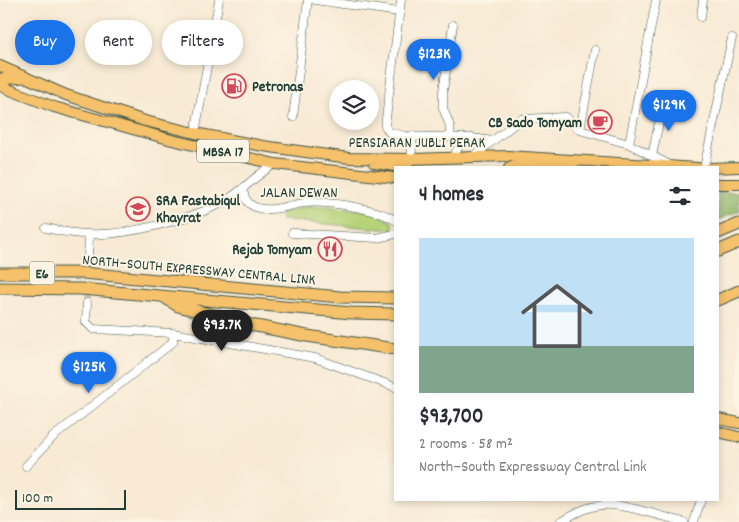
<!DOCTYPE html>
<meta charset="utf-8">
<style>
body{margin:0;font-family:Dekko,sans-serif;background:#f2f2f3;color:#2b2b33;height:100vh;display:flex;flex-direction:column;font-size:19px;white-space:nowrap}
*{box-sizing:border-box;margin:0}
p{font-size:16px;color:#7c7c81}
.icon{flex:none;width:28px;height:28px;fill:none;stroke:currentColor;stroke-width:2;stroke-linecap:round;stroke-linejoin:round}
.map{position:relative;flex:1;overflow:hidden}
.sheet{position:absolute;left:394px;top:166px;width:325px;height:335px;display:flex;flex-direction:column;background:#fff;border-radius:0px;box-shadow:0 2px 8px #0003}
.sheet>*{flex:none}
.top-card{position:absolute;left:15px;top:20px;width:304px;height:45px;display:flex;gap:10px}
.controls{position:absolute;left:329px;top:80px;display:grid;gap:10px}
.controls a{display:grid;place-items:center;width:50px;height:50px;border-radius:50%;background:#fff;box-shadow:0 2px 8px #0003;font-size:25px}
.scale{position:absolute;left:15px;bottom:12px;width:111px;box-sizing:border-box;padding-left:5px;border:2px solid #1f3d34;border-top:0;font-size:14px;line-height:18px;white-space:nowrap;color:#1f3d34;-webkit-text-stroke:4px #fcf5e5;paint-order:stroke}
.price{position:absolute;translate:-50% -42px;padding:0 11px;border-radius:18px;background:#1a73e8;color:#fff;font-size:16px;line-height:32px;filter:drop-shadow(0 1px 2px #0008)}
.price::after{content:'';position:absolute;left:50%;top:30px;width:15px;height:11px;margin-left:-8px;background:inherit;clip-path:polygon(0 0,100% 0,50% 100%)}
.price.active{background:#222;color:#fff}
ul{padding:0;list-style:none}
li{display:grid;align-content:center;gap:10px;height:265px;padding:0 25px}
li span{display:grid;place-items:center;height:155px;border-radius:0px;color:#555}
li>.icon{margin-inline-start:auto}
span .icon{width:90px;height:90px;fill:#fffc;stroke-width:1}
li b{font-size:21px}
h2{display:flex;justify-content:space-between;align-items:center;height:60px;padding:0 25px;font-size:21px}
.pill{padding:0 18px;border-radius:22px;background:#fff;box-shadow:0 2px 8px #0003;font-size:18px;line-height:45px}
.pill.active{background:#1a73e8;color:#fff}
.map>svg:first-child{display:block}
.green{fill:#b7d37a;stroke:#6b8857}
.forest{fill:#91b56a;stroke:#58794f}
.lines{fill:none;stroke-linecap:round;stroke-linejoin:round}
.minor-tunnel{stroke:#cdc7b4;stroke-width:8;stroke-dasharray:8 4;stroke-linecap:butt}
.minor-casing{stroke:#40574c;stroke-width:9}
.major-casing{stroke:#40574c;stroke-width:12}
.highway-casing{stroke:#40574c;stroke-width:13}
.minor{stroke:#fff;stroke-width:8}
.major{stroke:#f5c16b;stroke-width:10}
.highway{stroke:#f5c16b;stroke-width:11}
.labels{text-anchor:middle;stroke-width:4;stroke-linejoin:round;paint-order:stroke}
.shield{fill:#fcf5e5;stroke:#617469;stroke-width:1}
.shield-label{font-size:14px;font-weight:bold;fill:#1f3d34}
.poi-label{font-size:15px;font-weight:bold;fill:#1f3d34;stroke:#fcf5e5;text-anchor:start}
.street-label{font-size:15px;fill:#1f3d34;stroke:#fcf5e5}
</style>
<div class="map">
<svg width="739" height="522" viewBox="0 0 739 522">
<rect width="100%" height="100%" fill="#fcf5e5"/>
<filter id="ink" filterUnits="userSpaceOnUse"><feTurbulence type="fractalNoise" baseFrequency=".02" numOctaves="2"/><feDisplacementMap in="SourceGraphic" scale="10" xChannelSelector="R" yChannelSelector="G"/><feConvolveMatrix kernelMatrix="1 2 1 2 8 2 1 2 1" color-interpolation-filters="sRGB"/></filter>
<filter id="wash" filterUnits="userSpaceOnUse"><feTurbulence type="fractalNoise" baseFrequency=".0096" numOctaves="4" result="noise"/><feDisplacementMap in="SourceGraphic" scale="20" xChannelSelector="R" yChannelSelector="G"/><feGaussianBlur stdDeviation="1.12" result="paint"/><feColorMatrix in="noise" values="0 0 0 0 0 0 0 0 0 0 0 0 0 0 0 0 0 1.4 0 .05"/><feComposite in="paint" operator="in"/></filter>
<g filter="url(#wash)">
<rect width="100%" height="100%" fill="#f8ead4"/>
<!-- green -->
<path class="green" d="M311,206L372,211L393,223V230L281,220V213Z"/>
<!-- forest -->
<path class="forest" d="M718,192H739V211L718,220Z"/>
</g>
<g filter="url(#ink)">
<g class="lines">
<!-- minor-tunnel -->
<path class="minor-tunnel" d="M87,303L88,257"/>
<!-- minor casing -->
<g class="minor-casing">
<path id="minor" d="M315,0L399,12
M401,0L385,126L389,132L405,136L472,138L493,141
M701,17L703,0
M293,117L308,0
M580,130L595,50
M195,133L219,0
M450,137V126L443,108V91L453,25
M629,144L656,0
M652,156L663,103
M472,157L521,119L566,117L580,130L629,144L670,165
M453,158L463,138
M411,159L413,136
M704,168L732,38
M243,188C244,198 247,205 258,208C272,212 289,205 304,203C327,201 376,208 395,220
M46,228C59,231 73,234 88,234C126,236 188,220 222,203C241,193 255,175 275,164
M292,233L377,238L395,234
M88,257L89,235
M87,303L86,322L93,329L173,333L315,358L395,387
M26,466L53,437L173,342V333
M560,522C573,514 587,506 603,505C622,503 664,517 684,522
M694,522L701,500"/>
</g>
<!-- major casing -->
<g class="major-casing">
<path id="major" d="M0,66L66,95L145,121L195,133L263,146L349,158L411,159L508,156L698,168
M0,86L54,107L172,140L275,164L395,178
M374,163L409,168
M509,168L515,166H562L574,163
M710,168L739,167
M718,184H739
M718,419L739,423
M718,432L739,437"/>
</g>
<!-- highway casing -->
<g class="highway-casing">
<path id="highway" d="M0,79L25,77
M718,233L739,224
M718,251L739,242
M0,273H83L340,297L395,298
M0,288L81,289L352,313L395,314
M164,297L178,306L256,326L307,336L395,349
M718,300L739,291"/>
</g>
<!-- minor -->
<use href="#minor" class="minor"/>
<!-- major -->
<use href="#major" class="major"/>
<!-- highway -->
<use href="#highway" class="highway"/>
</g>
</g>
<!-- icons -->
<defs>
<g id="fuel-ring" transform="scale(1.25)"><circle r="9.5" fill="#fcf5e5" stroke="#d1495b" stroke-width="1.5"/><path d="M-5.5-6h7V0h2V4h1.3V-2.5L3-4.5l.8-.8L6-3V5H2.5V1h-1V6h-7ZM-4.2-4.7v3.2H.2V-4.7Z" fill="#d1495b"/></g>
<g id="cafe-ring" transform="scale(1.25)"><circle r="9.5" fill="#fcf5e5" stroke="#d1495b" stroke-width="1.5"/><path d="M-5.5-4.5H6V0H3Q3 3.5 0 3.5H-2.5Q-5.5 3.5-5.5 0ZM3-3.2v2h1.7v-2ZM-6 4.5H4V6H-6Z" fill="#d1495b"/></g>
<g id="school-ring" transform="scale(1.25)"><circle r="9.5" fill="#fcf5e5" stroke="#d1495b" stroke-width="1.5"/><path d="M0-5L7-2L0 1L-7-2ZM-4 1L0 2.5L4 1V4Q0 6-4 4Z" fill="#d1495b"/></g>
<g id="restaurant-ring" transform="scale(1.25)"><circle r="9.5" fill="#fcf5e5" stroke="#d1495b" stroke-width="1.5"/><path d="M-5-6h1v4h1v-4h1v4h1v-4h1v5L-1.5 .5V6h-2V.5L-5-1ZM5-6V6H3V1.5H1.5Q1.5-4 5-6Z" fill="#d1495b"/></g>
</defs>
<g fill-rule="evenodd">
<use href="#fuel-ring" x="234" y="86"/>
<use href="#cafe-ring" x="600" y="122"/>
<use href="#school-ring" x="138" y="209"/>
<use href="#restaurant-ring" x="330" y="249"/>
</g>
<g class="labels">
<!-- shield labels -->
<g class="shield">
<rect x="197" y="139.5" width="52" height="23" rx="4"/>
<rect x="29.5" y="261.5" width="25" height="23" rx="4"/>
</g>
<g class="shield-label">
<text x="223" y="156">MBSA 17</text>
<text x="42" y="278">E6</text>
</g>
<!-- poi labels -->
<g class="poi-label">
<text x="252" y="91">Petronas</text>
<text x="582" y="127" text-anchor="end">CB Sado Tomyam</text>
<text x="156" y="205">SRA Fastabiqul<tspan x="156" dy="17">Khayrat</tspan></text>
<text x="312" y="254" text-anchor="end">Rejab Tomyam</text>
</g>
<!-- street labels -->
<g class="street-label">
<text x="417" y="147">PERSIARAN JUBLI PERAK</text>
<text x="299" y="197">JALAN DEWAN</text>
<text transform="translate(199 269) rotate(5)" y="5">NORTH–SOUTH EXPRESSWAY CENTRAL LINK</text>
</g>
</g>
</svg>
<div class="controls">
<a><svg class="icon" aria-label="layers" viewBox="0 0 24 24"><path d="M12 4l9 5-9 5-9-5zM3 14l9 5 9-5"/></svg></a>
</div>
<div class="scale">100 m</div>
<b class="price" style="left:434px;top:81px">$123K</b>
<b class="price" style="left:669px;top:132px">$129K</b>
<b class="price active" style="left:222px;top:352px">$93.7K</b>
<b class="price" style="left:89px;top:394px">$125K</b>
<div class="top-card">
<a class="pill active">Buy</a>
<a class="pill">Rent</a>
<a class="pill">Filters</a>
</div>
<section class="sheet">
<h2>4 homes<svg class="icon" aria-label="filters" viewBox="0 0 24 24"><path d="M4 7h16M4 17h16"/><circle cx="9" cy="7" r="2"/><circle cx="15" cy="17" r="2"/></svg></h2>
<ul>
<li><span style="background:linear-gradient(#bfe0f5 70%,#7fa58c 0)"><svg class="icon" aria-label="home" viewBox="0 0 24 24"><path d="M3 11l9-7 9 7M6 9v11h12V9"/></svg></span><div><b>$93,700</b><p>2 rooms · 58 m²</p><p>North–South Expressway Central Link</p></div></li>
</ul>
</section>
</div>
